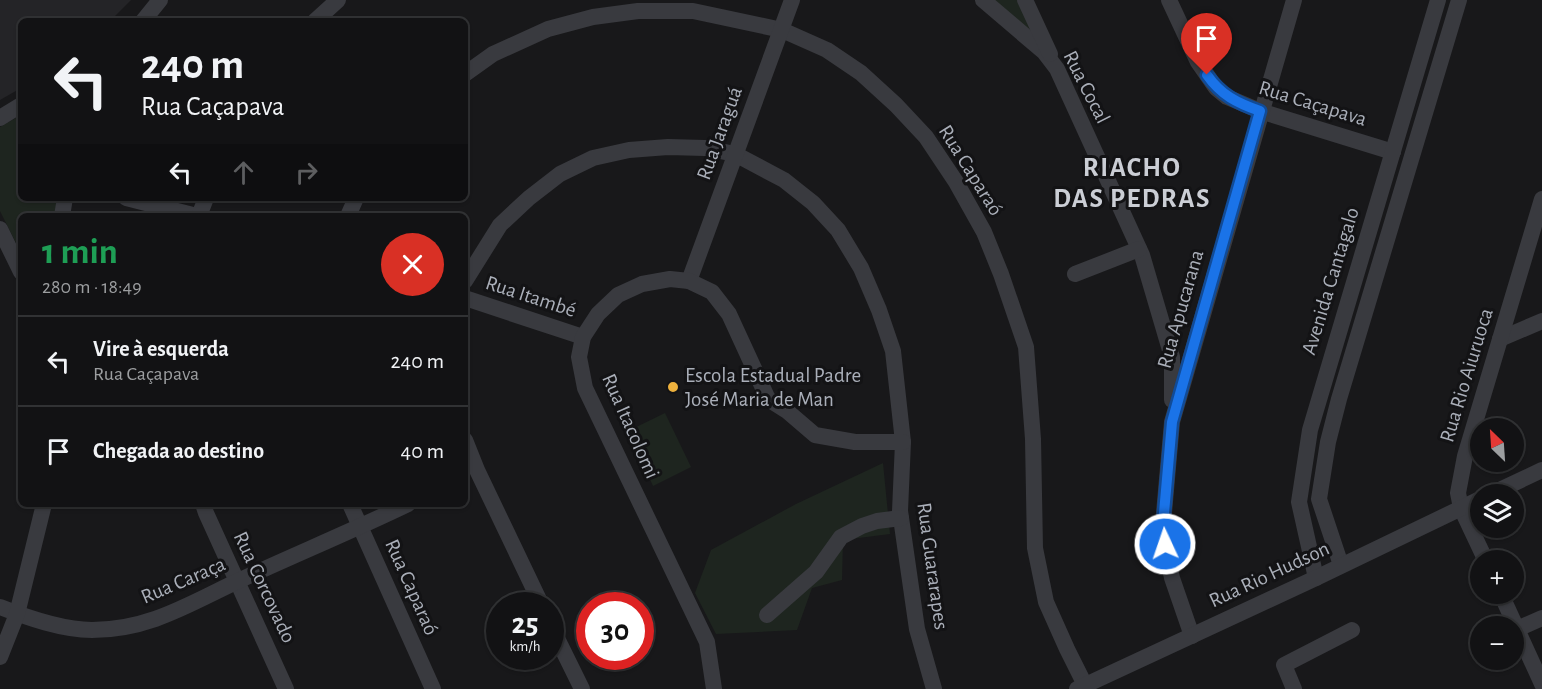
<!DOCTYPE html>
<html lang="pt">
<head>
<meta charset="utf-8">
<style>
	:root { --surface:#121214; --page:#1b1b1d; --text:#f1f3f6; --muted:#9c9ea0; --line:#313234 }
	body { margin:0; font-family:"Alegreya Sans",sans-serif; background:var(--page); color:var(--text); height:100vh; display:flex; flex-direction:column; font-size:22px; white-space:nowrap }
	* { box-sizing:border-box; margin:0 }
	p { font-size:20px; color:var(--muted) }
	.icon { flex:none; width:33px; height:33px; fill:none; stroke:currentColor; stroke-width:2; stroke-linecap:round; stroke-linejoin:round }
	.map { position:relative; flex:1; overflow:hidden }
	.sheet { position:absolute; left:18px; top:213px; width:450px; height:294px; display:flex; flex-direction:column; background:var(--surface); border-radius:9px; box-shadow:0 2px 4px #0004,0 0 0 2px var(--line) }
	.sheet>* { flex:none }
	.hud { position:absolute; left:18px; top:18px; width:450px; height:183px; border-radius:9px; box-shadow:0 2px 4px #0004,0 0 0 2px var(--line); background:#121214; color:var(--text); overflow:hidden }
	.needle { width:39px; rotate:335deg }
	.fabs { position:absolute; left:1470px; top:418px; display:grid; gap:12px }
	.fabs a { display:grid; place-items:center; width:54px; height:54px; border-radius:50%; background:var(--surface); box-shadow:0 2px 4px #0004,0 0 0 2px var(--line); font-size:30px }
	.speed { position:absolute; left:486px; top:592px; display:flex; gap:12px; font-size:30px; font-weight:700; text-align:center }
	.speed>* { display:grid; place-content:center; width:78px; height:78px; border-radius:50%; background:var(--surface); box-shadow:0 2px 4px #0004,0 0 0 2px var(--line); line-height:1 }
	.speed small { font-size:15px; font-weight:400 }
	.speed .limit { border:9px solid #d22; background:#fff; color:#111 }
	.pin { position:absolute; display:grid; place-items:center; width:51px; height:51px; color:#fff; margin:-62px -26px; border-radius:50% 50% 50% 0; rotate:-45deg; box-shadow:0 0 6px #0007 }
	.pin .icon { rotate:45deg }
	.me { position:absolute; width:66px; margin:-33px; rotate:357deg; stroke-linejoin:round; filter:drop-shadow(0 0 4px #0008) }
	.turn { display:flex; align-items:center; gap:21px; height:126px; padding:0 24px; font-size:27px }
	.turn .icon { width:78px; height:78px; stroke-width:2.5 }
	.turn b { display:block; font-size:42px; line-height:51px }
	.lanes { display:flex; align-items:center; height:57px; padding:0 24px; background:#0003; justify-content:center; gap:30px; direction:ltr }
	.lanes .off { opacity:.35 }
	.round { display:grid; place-items:center; flex:none; width:63px; height:63px; border-radius:32px; background:var(--page) }
	.headline { display:flex; align-items:center; justify-content:space-between; height:102px; padding:0 24px }
	h1 { font-size:36px; font-weight:700; line-height:45px; color:#1e9e55 }
	ul { padding:0; list-style:none }
	li { display:flex; align-items:center; gap:18px; height:90px; padding:0 24px; border-top:2px solid var(--line) }
	li div { flex:1 }
	li b { display:block; font-size:22px }
	li em { font-style:normal }
	.map>svg:first-child { display:block }
	.built { fill:#242427 }
	.green { fill:#1e251f }
	.lines { fill:none; stroke-linecap:round; stroke-linejoin:round }
	.minor { stroke:#393a3f; stroke-width:16 }
	.route-casing { stroke:#114b97; stroke-width:15 }
	.route { stroke:#1a73e8; stroke-width:10 }
	.poi-dot { fill:#edb13d; stroke:#131315; stroke-width:2 }
	.labels { text-anchor:middle; stroke-width:6; stroke-linejoin:round; paint-order:stroke }
	.street-label { font-size:21px; fill:#aaafb9; stroke:#131315 }
	.poi-label { font-size:21px; fill:#aaafb9; stroke:#131315; text-anchor:start }
	.district-label { font-size:27px; font-weight:bold; letter-spacing:1.5px; fill:#cbced5; stroke:#131315 }
</style>
</head>
<body>
<div class="map">
<svg width="1542" height="689" viewBox="0 0 1542 689">
	<rect width="100%" height="100%" fill="#18181a"/>
	<polygon class="built" points="0,0 131,0 110,21 21,21 21,88 0,100"/>
	<g class="green">
		<polygon points="987,0 1021,0 1040,41"/>
		<polygon points="21,115 21,198 60,198 55,216 21,216 21,253 0,211 0,127"/>
		<polygon points="665,413 691,467 653,486 628,431"/>
		<polygon points="883,463 890,534 843,540 842,580 812,588 797,630 716,634 695,593 711,550 796,504"/>
	</g>
	<g class="lines">
		<g class="minor">
			<polyline points="983,0 1044,52 1057,69 1142,255 1172,357 1172,400"/>
			<polyline points="1025,0 1050,54"/>
			<polyline points="1169,0 1198,62 1216,88 1227,97 1260,111 1393,152"/>
			<polyline points="143,21 160,0"/>
			<polyline points="315,21 338,0"/>
			<polyline points="465,74 493,54 548,29 593,17 638,11 693,11 782,30 827,50 861,73 896,105 926,137 956,182 984,232 1001,274 1026,347 1033,439 1035,548 1046,602 1067,649 1085,685"/>
			<polyline points="0,118 21,105"/>
			<polyline points="126,198 197,216"/>
			<polyline points="62,216 65,198"/>
			<polyline points="199,216 206,198"/>
			<polyline points="348,216 356,198"/>
			<polyline points="0,229 21,272"/>
			<polyline points="1075,274 1139,249"/>
			<polyline points="465,281 500,225 529,198 560,174 593,158 629,150 668,147 705,148 735,154 784,180 813,203 838,230 861,268 879,310 893,351 903,442 900,511 917,629 934,689"/>
			<polyline points="689,281 792,0"/>
			<polyline points="465,298 583,337"/>
			<polyline points="1500,339 1542,321"/>
			<polyline points="465,440 477,470 542,606"/>
			<polyline points="1489,495 1542,470"/>
			<polyline points="203,504 206,513 286,689"/>
			<polyline points="350,504 433,689"/>
			<polyline points="1486,561 1461,508 1458,493 1465,456 1542,199"/>
			<polyline points="1341,565 1319,499 1328,442 1339,399 1459,0"/>
			<polyline points="1316,578 1299,502 1310,430 1438,0"/>
			<polyline points="1501,594 1542,684"/>
			<path d="M 0,607 C 28,618 62,630 92,630 C 149,630 189,604 238,581 C 294,555 352,531 408,504"/>
			<polyline points="767,615 816,572 841,537 862,526 877,521 901,518"/>
			<polyline points="550,624 582,689"/>
			<polyline points="1517,629 1542,618"/>
			<polyline points="1192,636 1172,578 1165,544 1164,513 1172,422 1294,0"/>
			<polyline points="0,657 17,614 44,504"/>
			<polyline points="714,689 707,642 585,388 579,357 583,337 598,314 618,295 642,284 670,279 689,281 712,292 729,314 768,399 787,411 815,435 855,442 903,442"/>
			<polyline points="1077,689 1316,578 1480,499"/>
			<polyline points="1294,689 1284,665 1352,630"/>
		</g>
	</g>
	<g class="lines">
		<g class="route-casing">
			<path id="route" d="M 1165,544 L 1164,513 L 1172,422 L 1260,111 C 1237,103 1221,95 1207,75"/>
		</g>
		<use href="#route" class="route"/>
	</g>
	<circle class="poi-dot" cx="673" cy="387" r="6"/>
	<g class="labels">
		<g class="street-label">
			<text transform="translate(1087 87) rotate(63)" y="7">Rua Cocal</text>
			<text transform="translate(1313 103) rotate(17)" y="7">Rua Caçapava</text>
			<text transform="translate(719 133) rotate(-70)" y="7">Rua Jaraguá</text>
			<text transform="translate(971 170) rotate(58)" y="7">Rua Caparaó</text>
			<text transform="translate(1330 281) rotate(-73)" y="7">Avenida Cantagalo</text>
			<text transform="translate(531 296) rotate(18)" y="7">Rua Itambé</text>
			<text transform="translate(1180 309) rotate(-74)" y="7">Rua Apucarana</text>
			<text transform="translate(1466 375) rotate(-73)" y="7">Rua Rio Aiuruoca</text>
			<text transform="translate(631 426) rotate(66)" y="7">Rua Itacolomi</text>
			<text transform="translate(933 566) rotate(82)" y="7">Rua Guararapes</text>
			<text transform="translate(1269 574) rotate(-25)" y="7">Rua Rio Hudson</text>
			<text transform="translate(183 580) rotate(-23)" y="7">Rua Caraça</text>
			<text transform="translate(265 587) rotate(65)" y="7">Rua Corcovado</text>
			<text transform="translate(412 587) rotate(66)" y="7">Rua Caparaó</text>
		</g>
		<g class="poi-label">
			<text x="685" y="382">Escola Estadual Padre<tspan x="685" dy="24">José Maria de Man</tspan></text>
		</g>
		<g class="district-label">
			<text x="1132" y="176">RIACHO<tspan x="1132" dy="31">DAS PEDRAS</tspan></text>
		</g>
	</g>
</svg>
<div class="fabs">
<a><svg class="needle" viewBox="-14 -14 28 28"><path d="M0-13l5 13h-10z" fill="#e53935"/><path d="M0 13l5-13h-10z" fill="#9c9ea0"/></svg></a>
<a><svg class="icon" aria-label="layers" viewBox="0 0 24 24"><path d="M12 4l9 5-9 5-9-5zM3 14l9 5 9-5"/></svg></a>
<a>+</a>
<a>−</a>
</div>
<div class="speed"><div>25<small>km/h</small></div><div class="limit">30</div></div>
<div class="pin" style="left:1207px;top:75px;background:#d93025"><svg class="icon" aria-label="arrive" viewBox="0 0 24 24"><path d="M6 21V4h12l-3 4 3 4H6"/></svg></div>
<svg class="me" style="left:1165px;top:544px" viewBox="-20 -20 40 40"><circle r="17" fill="#1a73e8" stroke="#fff" stroke-width="3"/><path d="M0-11L8 9 0 5-8 9z" fill="#fff"/></svg>
<div class="hud">
<div class="turn"><svg class="icon" aria-label="left" viewBox="0 0 24 24"><path d="M17 20v-9H6M10 6l-5 5 5 5"/></svg><div><b>240 m</b>Rua Caçapava</div></div>
<div class="lanes"><svg class="icon" aria-label="left" viewBox="0 0 24 24"><path d="M17 20v-9H6M10 6l-5 5 5 5"/></svg><svg class="icon off" aria-label="ahead" viewBox="0 0 24 24"><path d="M12 20V5M6 11l6-6 6 6"/></svg><svg class="icon off" aria-label="right" viewBox="0 0 24 24"><path d="M7 20v-9h11M14 6l5 5-5 5"/></svg></div>
</div>
<section class="sheet">
<div class="headline"><div><h1>1 min</h1><p>280 m · 18:49</p></div><a class="round" style="background:#d93025;color:#fff"><svg class="icon" aria-label="close" viewBox="0 0 24 24"><path d="M6 6l12 12M18 6L6 18"/></svg></a></div>
<ul>
<li><svg class="icon" aria-label="left" viewBox="0 0 24 24"><path d="M17 20v-9H6M10 6l-5 5 5 5"/></svg><div><b>Vire à esquerda</b><p>Rua Caçapava</p></div><em>240 m</em></li>
<li><svg class="icon" aria-label="arrive" viewBox="0 0 24 24"><path d="M6 21V4h12l-3 4 3 4H6"/></svg><div><b>Chegada ao destino</b></div><em>40 m</em></li>
</ul>
</section>
</div>
</body>
</html>
